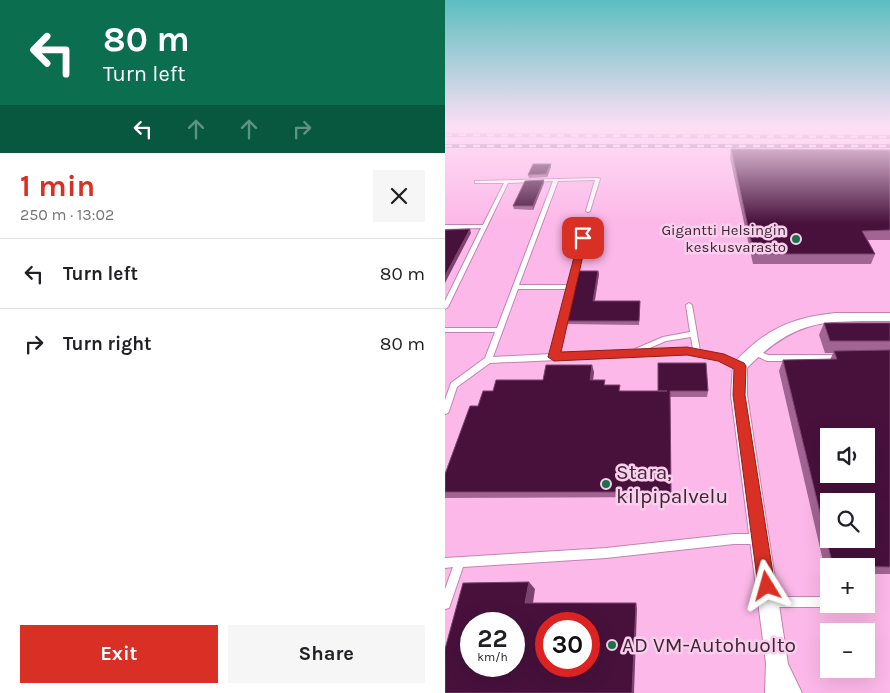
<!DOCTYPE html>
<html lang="en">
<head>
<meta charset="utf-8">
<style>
	:root { --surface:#fff; --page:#f6f6f6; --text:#202124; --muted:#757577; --line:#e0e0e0; --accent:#d93025 }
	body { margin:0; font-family:Karla,sans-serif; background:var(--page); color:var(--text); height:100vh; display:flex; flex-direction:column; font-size:19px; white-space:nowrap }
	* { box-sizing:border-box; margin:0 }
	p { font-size:16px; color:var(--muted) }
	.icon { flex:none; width:28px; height:28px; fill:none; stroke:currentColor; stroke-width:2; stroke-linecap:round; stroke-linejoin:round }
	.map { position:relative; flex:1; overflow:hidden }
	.sheet { display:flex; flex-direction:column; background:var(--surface); width:445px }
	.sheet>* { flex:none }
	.hud { background:#0b6e4f; color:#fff; overflow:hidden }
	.fabs { position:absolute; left:375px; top:428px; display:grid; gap:10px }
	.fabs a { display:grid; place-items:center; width:55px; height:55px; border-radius:0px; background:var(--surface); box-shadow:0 5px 20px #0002; font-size:25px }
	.speed { position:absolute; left:15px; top:612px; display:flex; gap:10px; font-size:25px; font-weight:700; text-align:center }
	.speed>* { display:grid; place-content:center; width:65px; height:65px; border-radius:50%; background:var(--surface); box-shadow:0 5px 20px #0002; line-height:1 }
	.speed small { font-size:12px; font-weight:400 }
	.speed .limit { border:8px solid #d22; background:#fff; color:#111 }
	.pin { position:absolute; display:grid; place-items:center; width:42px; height:42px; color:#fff; margin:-21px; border-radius:10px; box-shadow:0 2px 8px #0006 }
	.me { position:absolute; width:55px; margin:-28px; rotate:352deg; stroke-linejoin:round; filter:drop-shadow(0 0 4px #0008) }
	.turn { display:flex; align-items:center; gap:18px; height:105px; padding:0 20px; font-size:22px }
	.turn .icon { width:65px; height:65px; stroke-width:2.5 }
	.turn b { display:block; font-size:35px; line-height:42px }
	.lanes { display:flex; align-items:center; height:48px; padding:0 20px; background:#0003; justify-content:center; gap:25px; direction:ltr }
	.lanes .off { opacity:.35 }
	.round { display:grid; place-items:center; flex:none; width:52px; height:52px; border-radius:0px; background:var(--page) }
	.head { display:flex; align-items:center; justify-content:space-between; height:85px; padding:0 20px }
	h1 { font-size:30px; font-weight:700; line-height:38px; color:var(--accent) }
	.button { display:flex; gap:10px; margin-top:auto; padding:10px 20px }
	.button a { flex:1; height:58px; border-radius:0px; background:var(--accent); color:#fff; font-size:20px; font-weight:700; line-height:58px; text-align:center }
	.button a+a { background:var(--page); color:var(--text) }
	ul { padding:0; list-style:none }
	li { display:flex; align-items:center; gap:15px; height:70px; padding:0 20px; border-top:1px solid var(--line) }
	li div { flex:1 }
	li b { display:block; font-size:19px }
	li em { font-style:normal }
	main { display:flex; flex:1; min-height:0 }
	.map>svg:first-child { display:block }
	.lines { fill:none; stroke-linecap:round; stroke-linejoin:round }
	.service-casing { stroke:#c383b1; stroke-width:2 }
	.minor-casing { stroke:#c383b1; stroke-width:2 }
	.service { fill:#fff; fill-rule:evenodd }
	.minor { fill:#fff; fill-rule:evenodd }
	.rail-casing { stroke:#865c7a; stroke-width:4 }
	.rail { stroke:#f9cfec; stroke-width:2.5; stroke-dasharray:7; stroke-linecap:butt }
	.wall { fill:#a26492 }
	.shaded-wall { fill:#7d4370 }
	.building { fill:#47113c; stroke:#7d4370; fill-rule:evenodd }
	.route { fill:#d93025; stroke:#8d1f18 }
	.poi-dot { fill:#177449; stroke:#f9cfec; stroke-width:2 }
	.labels { text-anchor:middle; stroke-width:5; stroke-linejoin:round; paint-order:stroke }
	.far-poi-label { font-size:15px; fill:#3f2538; stroke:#f9cfec; text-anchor:end }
	.near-poi-label { font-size:21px; fill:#3f2538; stroke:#f9cfec; text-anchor:start }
</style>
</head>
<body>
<main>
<section class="sheet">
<div class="hud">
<div class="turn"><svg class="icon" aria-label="left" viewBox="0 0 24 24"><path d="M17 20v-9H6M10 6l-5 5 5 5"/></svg><div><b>80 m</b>Turn left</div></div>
<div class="lanes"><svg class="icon" aria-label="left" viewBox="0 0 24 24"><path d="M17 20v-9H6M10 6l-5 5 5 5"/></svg><svg class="icon off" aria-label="ahead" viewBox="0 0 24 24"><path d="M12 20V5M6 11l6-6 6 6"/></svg><svg class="icon off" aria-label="ahead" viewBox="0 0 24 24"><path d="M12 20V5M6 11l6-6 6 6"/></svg><svg class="icon off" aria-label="right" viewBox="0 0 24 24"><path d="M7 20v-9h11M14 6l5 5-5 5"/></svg></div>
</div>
<div class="head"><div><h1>1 min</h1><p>250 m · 13:02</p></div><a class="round"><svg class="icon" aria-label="close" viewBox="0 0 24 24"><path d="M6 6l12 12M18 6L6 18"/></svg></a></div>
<ul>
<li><svg class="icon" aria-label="left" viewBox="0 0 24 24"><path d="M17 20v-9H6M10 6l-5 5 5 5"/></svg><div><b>Turn left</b></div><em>80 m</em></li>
<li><svg class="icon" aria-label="right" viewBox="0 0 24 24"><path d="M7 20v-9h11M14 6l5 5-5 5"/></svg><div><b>Turn right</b></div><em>80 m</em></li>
</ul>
<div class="button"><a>Exit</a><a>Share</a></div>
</section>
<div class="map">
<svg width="445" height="693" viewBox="0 0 445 693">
	<rect width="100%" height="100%" fill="#fcb8e8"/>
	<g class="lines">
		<g class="service-casing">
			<g id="service">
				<path d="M 153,178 L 155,179 L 145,211 L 143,212 L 141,211 L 150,180 L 113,181 L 74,285 L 124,285 L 135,238 L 136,237 L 140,237 L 141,238 L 113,354 L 189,351 L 190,349 L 218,337 L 245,332 L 241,305 L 244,303 L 247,305 L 255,351 L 277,355 L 298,364 L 299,366 L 298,368 L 292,368 L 274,359 L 243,354 L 45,363 L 12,387 L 4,411 L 3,413 L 0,414 L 0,400 L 6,383 L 40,358 L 50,332 L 0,332 L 0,328 L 52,328 L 108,181 L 63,183 L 3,307 L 0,309 L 0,301 L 36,228 L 0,229 L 0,225 L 38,225 L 59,183 L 30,183 L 30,181 ZM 73,289 L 123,289 L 106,354 L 48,357 ZM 246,337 L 248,349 L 243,348 L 200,350 L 221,341 Z"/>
				<polygon points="309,349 323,355 393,355 395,356 397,358 395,360 393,361 322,361 307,354 306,352 307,350"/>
				<polygon points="289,534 314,534 317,536 319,539 317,542 314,544 289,544 161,558 18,567 4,608 0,609 0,589 8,567 0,568 0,558 161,548"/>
				<polygon points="324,597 384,597 384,604 389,604 388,606 384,607 324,607 320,606 319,602 320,598"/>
			</g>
		</g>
		<g class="minor-casing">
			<path id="minor" d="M 391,313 L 445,313 L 445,321 C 379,321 351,318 302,368 L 302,395 L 343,664 L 357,693 L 320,693 L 321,663 L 286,395 L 288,366 C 291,359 298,354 303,349 C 329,325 357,316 391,313 Z"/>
		</g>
		<use href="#service" class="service"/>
		<use href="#minor" class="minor"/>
		<g class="rail-casing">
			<g id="rail">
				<polyline points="0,135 445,137"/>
				<polyline points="0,146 445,146"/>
			</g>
		</g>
		<use href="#rail" class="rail"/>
	</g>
	<g class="wall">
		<polygon points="286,149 445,150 445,240 423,240 430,254 426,264 308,264 285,158"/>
		<polygon points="106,164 106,167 102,177 84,178 83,175"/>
		<polygon points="99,180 99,183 88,210 69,209 68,206"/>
		<polygon points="153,271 154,274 150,301 195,301 194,325 122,324 121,321"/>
		<polygon points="379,323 445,323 445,574 421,574 421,566 384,566 384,574 381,574 334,371 338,360 385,360 388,353 380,353 374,335"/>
		<polygon points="149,372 148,380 176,391 263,391 262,397 225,397 226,497 0,498 0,474 33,406 48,391"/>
	</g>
	<g class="shaded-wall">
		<polygon points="106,164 106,167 102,177 101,174"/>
		<polygon points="99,180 99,183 88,210 88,206"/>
		<polygon points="25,229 26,233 0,283 0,276"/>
		<polygon points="153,271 154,274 149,304 148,301"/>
		<polygon points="147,365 149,372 147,386 145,380"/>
		<polygon points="84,582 90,589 87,610 80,603"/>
		<polygon points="191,603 192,609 189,693 187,693"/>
	</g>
	<g class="building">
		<polygon points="286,149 445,150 445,230 417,231 430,254 309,254"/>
		<polygon points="88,164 106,164 101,174 83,175"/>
		<polygon points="99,180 88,206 68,206 80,181"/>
		<polygon points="25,229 0,276 0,230"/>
		<polygon points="134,271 153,271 148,301 195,301 194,321 121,321"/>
		<polygon points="379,323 445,323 445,341 385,341"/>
		<path d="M 445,350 L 445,567 L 388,566 L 338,360 L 392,359 L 389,351 ZM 384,436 L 421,436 L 421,474 L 384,474 ZM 384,501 L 421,501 L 421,539 L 384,539 Z"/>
		<polygon points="213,363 261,363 263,391 225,391 226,492 0,492 0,474 25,406 33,406 38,391 48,391 51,380 98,380 101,365 147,365 145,380 160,380 159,385 175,385 174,391 222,391 213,391"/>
		<path d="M 84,582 L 80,603 L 191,603 L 187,693 L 0,693 L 0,649 L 18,583 ZM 26,624 L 69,624 L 69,666 L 26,666 ZM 101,624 L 144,624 L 144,666 L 101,666 Z"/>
	</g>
	<linearGradient id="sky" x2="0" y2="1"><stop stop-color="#5cbec0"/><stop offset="0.57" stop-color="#fedff5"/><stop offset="1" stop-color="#fedff5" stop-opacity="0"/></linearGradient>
	<rect width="445" height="223" fill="url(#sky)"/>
	<polygon class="route" points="138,235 142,238 116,352 242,347 279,354 299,363 301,366 300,395 330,586 328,592 322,594 315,592 313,586 288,395 289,369 273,361 242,355 109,361 103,357 134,238"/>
	<g class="poi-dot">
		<circle cx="351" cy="239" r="5"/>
		<circle cx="161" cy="484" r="5"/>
		<circle cx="167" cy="645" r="5"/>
	</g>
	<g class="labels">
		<g class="far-poi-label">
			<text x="341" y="235">Gigantti Helsingin<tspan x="341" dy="17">keskusvarasto</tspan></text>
		</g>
		<g class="near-poi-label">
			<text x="171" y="479">Stara,<tspan x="171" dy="24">kilpipalvelu</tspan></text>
			<text x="177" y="652">AD VM-Autohuolto</text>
		</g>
	</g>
</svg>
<div class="fabs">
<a><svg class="icon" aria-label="sound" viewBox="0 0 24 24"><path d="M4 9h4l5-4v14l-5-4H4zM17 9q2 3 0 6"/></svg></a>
<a><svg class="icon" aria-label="search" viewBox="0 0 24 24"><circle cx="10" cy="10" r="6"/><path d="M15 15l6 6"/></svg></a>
<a>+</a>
<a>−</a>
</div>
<div class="speed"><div>22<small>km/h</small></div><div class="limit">30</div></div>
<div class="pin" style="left:138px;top:238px;background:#d93025"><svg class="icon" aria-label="arrive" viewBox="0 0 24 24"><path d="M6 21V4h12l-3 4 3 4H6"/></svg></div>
<svg class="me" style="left:322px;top:586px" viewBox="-20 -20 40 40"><path d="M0-17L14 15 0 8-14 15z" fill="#d93025" stroke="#fff" stroke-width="4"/></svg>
</div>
</main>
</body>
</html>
